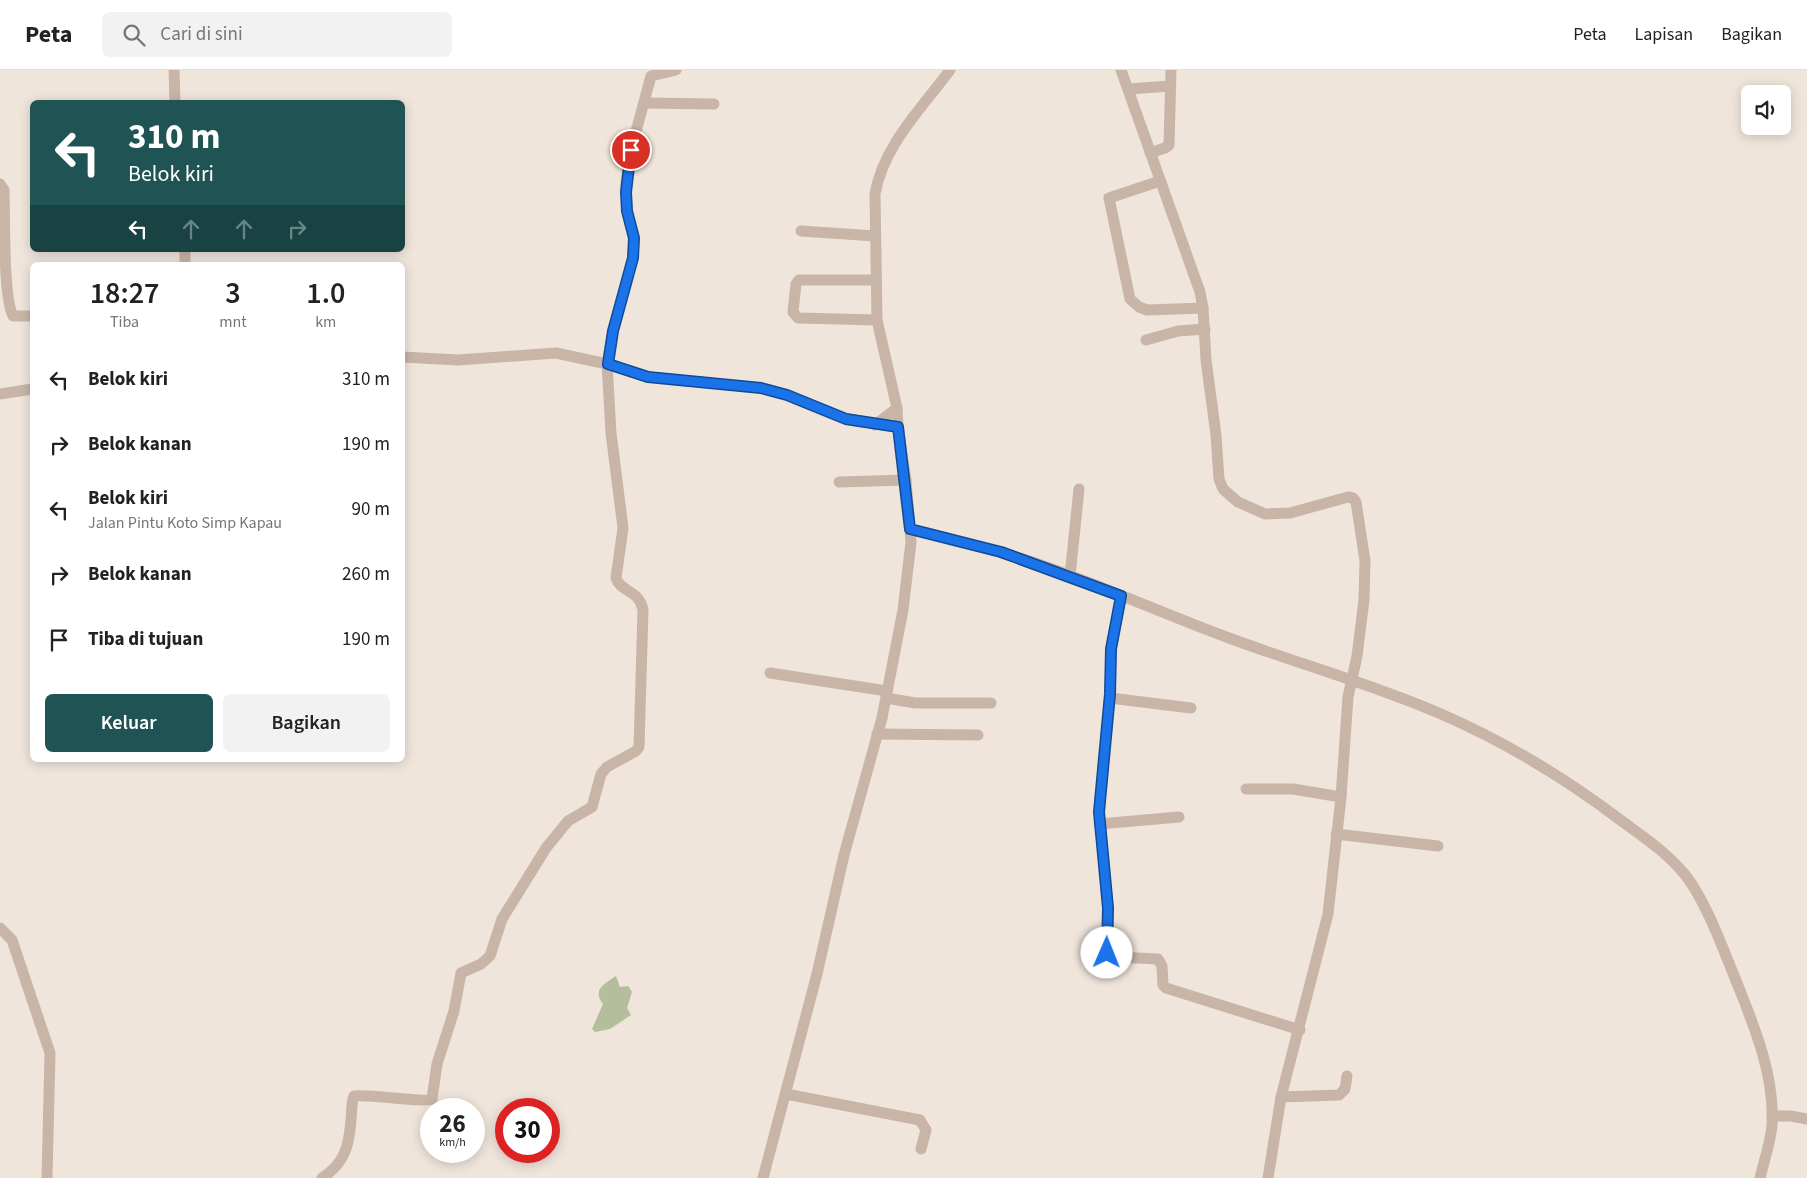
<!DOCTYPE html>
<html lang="id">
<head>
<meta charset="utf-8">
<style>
	:root { --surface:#fff; --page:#f2f2f2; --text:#222; --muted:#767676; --line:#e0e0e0; --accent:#205354 }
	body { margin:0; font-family:"Source Sans 3",sans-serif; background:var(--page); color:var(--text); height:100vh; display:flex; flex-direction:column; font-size:19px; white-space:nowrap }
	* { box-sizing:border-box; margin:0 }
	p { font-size:16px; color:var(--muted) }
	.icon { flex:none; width:28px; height:28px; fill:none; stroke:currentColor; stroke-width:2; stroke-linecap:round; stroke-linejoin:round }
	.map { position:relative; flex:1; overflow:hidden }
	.details { position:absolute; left:30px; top:192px; width:375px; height:500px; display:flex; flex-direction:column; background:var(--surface); border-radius:8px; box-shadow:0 2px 12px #0003 }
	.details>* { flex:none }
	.hud { position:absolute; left:30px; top:30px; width:375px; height:152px; border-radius:8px; box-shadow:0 2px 12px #0003; background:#205354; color:#fff; overflow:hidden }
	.fabs { position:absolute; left:1741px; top:15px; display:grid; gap:10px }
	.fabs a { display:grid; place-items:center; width:50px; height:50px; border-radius:8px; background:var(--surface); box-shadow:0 2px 12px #0003; font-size:25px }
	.speed { position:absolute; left:420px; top:1028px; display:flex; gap:10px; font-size:25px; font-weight:700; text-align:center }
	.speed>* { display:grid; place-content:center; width:65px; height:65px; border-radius:50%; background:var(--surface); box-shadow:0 2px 12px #0003; line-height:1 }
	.speed small { font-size:12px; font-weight:400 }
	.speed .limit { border:8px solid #d22; background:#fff; color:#111 }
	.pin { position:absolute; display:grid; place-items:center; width:42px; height:42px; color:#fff; margin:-21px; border:2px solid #fff; border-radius:50%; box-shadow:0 1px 5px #0007 }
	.me { position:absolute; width:55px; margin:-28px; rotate:1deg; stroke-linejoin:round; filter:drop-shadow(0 0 4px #0008) }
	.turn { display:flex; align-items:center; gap:18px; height:105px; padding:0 15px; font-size:22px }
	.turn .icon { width:65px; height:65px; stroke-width:2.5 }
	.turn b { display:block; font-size:35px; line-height:42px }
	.lanes { display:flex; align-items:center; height:48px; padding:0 15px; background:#0003; justify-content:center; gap:25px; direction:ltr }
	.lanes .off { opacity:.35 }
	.eta { display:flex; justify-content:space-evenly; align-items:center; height:85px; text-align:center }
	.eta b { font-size:30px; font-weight:600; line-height:35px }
	.action { display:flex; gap:10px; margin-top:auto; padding:10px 15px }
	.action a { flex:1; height:58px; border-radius:8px; background:var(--accent); color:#fff; font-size:20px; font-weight:600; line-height:58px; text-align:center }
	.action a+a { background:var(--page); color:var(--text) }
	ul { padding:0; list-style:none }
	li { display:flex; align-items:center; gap:15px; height:65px; padding:0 15px }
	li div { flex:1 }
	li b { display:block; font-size:19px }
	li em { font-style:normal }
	header { display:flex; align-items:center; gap:30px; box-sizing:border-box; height:70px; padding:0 25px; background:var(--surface); border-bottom:1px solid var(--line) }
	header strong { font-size:24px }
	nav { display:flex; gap:28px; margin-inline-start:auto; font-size:18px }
	.search { width:350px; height:45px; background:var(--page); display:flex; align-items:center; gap:12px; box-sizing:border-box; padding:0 18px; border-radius:8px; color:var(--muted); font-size:19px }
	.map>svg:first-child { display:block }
	.green { fill:#b5be9c }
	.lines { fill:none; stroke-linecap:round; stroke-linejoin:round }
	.minor { stroke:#c8b5a8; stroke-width:11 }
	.route-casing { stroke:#114b97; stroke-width:12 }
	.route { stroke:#1a73e8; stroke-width:9 }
</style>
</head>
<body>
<header>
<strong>Peta</strong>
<div class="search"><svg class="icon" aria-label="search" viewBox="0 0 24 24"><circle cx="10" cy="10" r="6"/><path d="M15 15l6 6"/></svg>Cari di sini</div>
<nav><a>Peta</a><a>Lapisan</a><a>Bagikan</a></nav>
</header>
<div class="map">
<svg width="1807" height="1108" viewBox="0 0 1807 1108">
	<rect width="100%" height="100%" fill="#f0e5db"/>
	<path class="green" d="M 616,906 L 620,917 L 628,916 L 632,922 L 627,938 L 631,945 L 610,959 L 595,962 L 592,959 L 603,934 C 592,920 604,914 616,906 Z"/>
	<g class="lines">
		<g class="minor">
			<polyline points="174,0 175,32"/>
			<polyline points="1121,0 1200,222 1203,238 1206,290 1216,365 1219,409 1223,419 1238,432 1265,444 1290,443 1348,427 1353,428 1356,432 1365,491 1364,530 1357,586 1348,627 1341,727 1328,844 1281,1027 1268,1108"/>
			<polyline points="1129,19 1170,16"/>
			<polyline points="645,33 714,34"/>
			<polyline points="1150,83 1165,78 1169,75 1171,0"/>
			<polyline points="1160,111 1109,128 1130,229 1139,237 1147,240 1203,238"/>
			<path d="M 0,114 L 4,120 C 5,146 3,227 13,246 L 32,246"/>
			<polyline points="801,161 875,166"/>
			<polyline points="185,180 185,195"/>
			<polyline points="876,210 799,210 796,214 793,242 798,248 877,250"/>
			<polyline points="1146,270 1178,261 1205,259"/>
			<path d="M 402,287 L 458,290 L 556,283 L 607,294 L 648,307 L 761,318 L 787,325 L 846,349 L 898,357 L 897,338 L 877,250 L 875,124 C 883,76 922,38 950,0"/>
			<polyline points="0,324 32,319"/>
			<polyline points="875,355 897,338"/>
			<polyline points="839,412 906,410"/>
			<path d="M 910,459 C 954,470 998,480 1041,495 C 1105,517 1166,545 1229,568 C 1299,594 1372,614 1441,644 C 1503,671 1565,708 1619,749 C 1642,766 1668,783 1686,806 C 1707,833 1724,882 1737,913 C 1755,958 1775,1007 1772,1056 C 1770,1074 1764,1091 1760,1108"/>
			<polyline points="1070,506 1079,419"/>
			<polyline points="1121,526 1111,579 1110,624 1099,742 1108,838 1107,883 1115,887 1158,889 1162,896 1163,915 1166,918 1300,960"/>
			<polyline points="770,603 887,621"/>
			<polyline points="886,628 915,633 991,633"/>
			<polyline points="1110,628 1191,638"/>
			<polyline points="877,664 978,665"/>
			<polyline points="1246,719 1293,719 1341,727"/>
			<polyline points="1099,754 1179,747"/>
			<polyline points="1336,764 1438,776"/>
			<polyline points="0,858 12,870 50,983 47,1108"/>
			<polyline points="786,1024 920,1050 926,1060 921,1079"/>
			<polyline points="1281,1027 1339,1025 1345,1019 1347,1006"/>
			<polyline points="1772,1046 1791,1046 1807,1049"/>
			<path d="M 322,1108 C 345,1093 349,1076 351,1050 C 352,1042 351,1033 354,1026 C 370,1024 426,1033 432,1029 L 437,994 L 454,941 L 461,903 L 481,894 L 490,886 L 502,849 L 546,778 L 568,751 L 592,737 L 601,704 L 607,697 L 636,681 L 639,677 L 643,540 C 639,519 621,523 616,508 L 623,458 L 611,363 L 607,294 L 613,261 L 633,188 L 634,168 L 627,141 L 626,112 L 631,80 L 651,6 L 676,0"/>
			<polyline points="763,1108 817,904 844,785 882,648 903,540 911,472 906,410 898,357"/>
		</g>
	</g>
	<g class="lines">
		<g class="route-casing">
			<polyline id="route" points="631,80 626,122 627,141 634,168 633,188 613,261 608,294 648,307 761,318 787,325 846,349 898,357 910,459 1001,482 1121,526 1111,579 1110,624 1099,742 1108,838 1107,883"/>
		</g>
		<use href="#route" class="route"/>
	</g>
</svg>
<div class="fabs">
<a><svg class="icon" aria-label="sound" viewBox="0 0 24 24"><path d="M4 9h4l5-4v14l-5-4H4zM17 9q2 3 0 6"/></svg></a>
</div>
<div class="speed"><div>26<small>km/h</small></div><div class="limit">30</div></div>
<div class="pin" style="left:631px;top:80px;background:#d93025"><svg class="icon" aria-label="arrive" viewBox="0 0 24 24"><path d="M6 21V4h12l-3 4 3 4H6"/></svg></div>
<svg class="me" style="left:1107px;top:883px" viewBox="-20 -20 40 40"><circle r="19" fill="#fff"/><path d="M0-13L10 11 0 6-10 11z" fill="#1a73e8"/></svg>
<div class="hud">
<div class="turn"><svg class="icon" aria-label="left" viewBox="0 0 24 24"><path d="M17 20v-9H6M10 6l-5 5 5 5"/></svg><div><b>310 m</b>Belok kiri</div></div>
<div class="lanes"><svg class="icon" aria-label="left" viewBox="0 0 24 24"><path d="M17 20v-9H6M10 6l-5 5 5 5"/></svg><svg class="icon off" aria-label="ahead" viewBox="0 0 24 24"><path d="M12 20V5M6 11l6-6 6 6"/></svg><svg class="icon off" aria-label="ahead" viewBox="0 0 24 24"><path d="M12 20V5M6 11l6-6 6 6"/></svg><svg class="icon off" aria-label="right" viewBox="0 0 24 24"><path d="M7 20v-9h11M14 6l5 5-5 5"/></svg></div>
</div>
<section class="details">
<div class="eta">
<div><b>18:27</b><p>Tiba</p></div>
<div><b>3</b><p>mnt</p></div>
<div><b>1.0</b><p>km</p></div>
</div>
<ul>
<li><svg class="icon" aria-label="left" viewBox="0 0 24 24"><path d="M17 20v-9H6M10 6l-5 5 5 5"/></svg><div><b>Belok kiri</b></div><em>310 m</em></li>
<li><svg class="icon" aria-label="right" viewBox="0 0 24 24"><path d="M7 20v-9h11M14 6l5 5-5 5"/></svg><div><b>Belok kanan</b></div><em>190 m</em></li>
<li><svg class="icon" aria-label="left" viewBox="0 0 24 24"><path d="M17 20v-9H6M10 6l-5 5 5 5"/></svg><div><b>Belok kiri</b><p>Jalan Pintu Koto Simp Kapau</p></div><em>90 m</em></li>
<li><svg class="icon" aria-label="right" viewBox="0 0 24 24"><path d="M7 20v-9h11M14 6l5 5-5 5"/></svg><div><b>Belok kanan</b></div><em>260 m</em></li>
<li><svg class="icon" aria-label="arrive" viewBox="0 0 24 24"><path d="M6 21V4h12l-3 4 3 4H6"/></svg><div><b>Tiba di tujuan</b></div><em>190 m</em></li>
</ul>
<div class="action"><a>Keluar</a><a>Bagikan</a></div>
</section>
</div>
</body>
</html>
